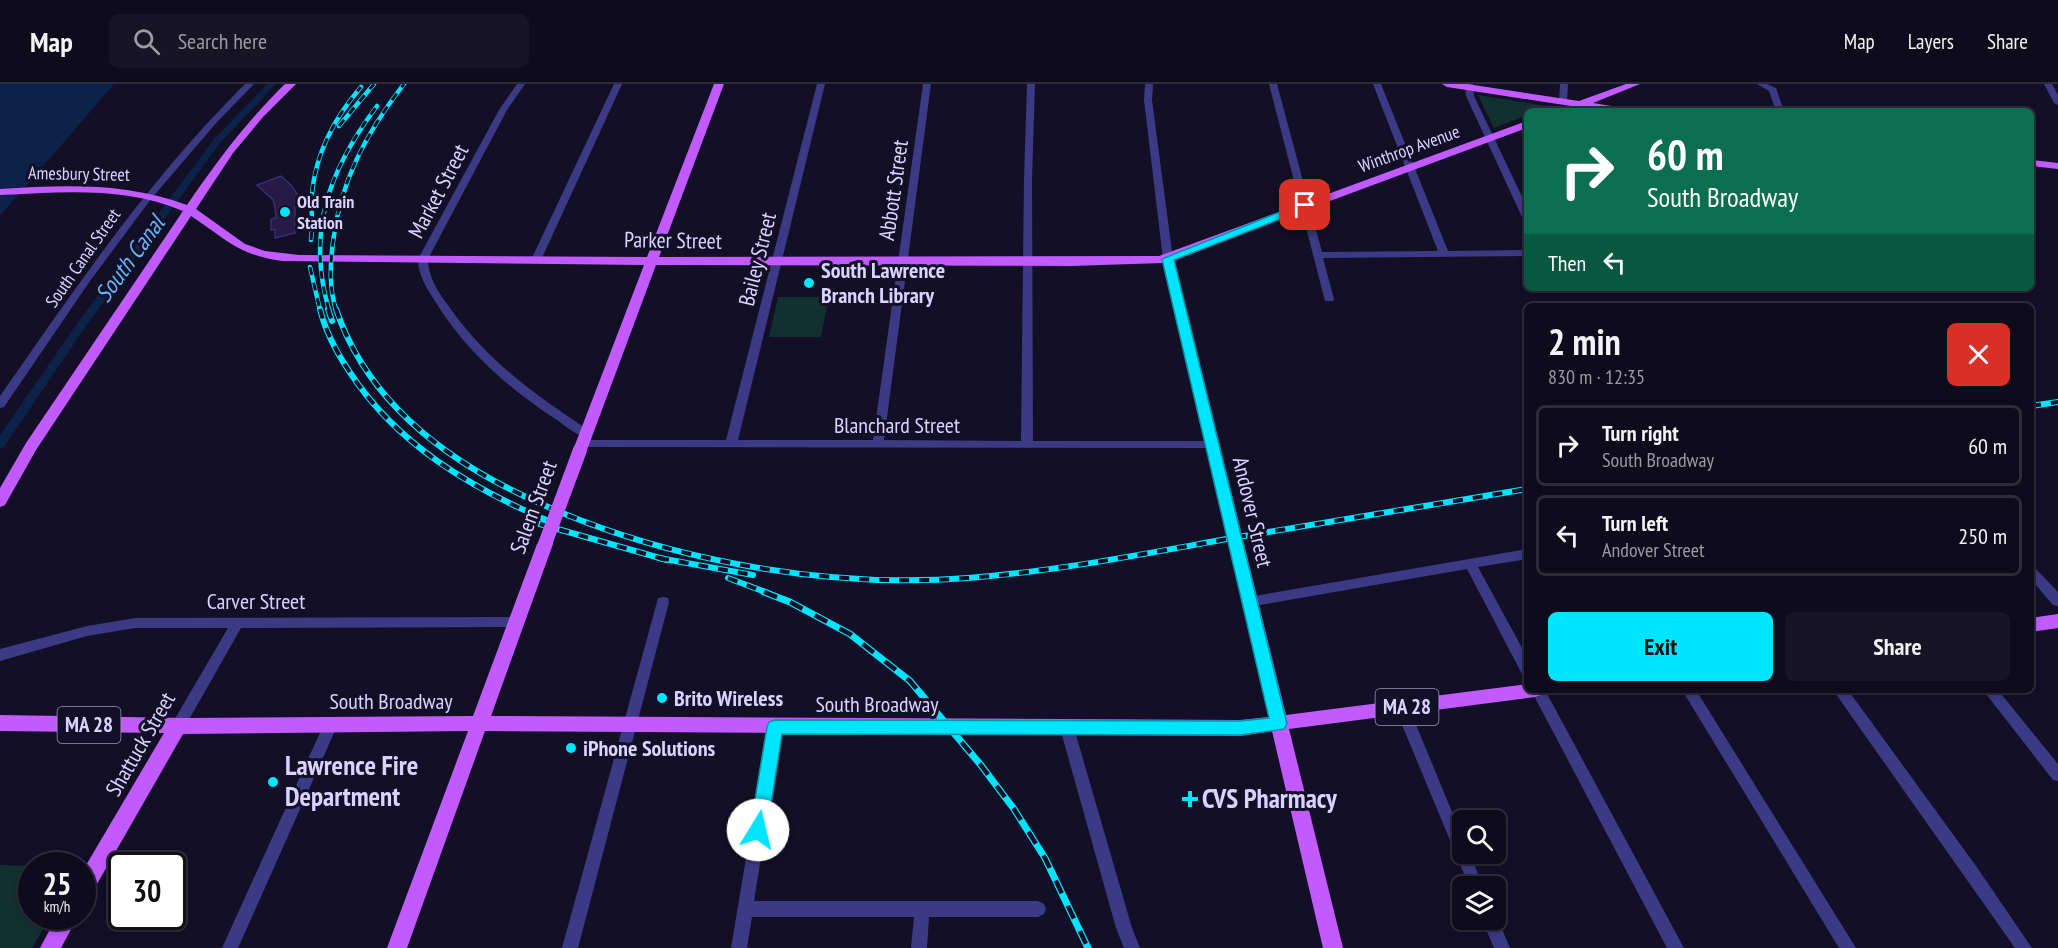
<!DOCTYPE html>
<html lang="en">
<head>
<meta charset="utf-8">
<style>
	:root { --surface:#0e0b1c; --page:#171425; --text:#f1f3f6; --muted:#9b9ba3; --line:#2e2b3b; --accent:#00e5ff }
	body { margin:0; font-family:"PT Sans Narrow",sans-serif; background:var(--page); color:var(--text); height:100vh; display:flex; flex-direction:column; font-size:22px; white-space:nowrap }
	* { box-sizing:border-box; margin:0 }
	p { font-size:20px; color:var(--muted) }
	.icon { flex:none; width:33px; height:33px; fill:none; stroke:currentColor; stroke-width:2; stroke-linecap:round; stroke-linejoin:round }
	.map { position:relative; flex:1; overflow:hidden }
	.sheet { position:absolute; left:1524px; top:219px; width:510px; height:390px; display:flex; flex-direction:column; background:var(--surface); border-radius:9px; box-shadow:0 3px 9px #0003,0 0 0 2px var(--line) }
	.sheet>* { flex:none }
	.top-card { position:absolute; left:1524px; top:24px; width:510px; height:183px; border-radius:9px; box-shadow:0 3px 9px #0003,0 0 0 2px var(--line); background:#0b6e4f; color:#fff; overflow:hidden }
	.controls { position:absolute; left:1452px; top:726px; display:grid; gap:12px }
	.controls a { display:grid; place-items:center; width:54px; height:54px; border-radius:9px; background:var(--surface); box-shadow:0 3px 9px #0003,0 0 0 2px var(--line); font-size:30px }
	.speed { position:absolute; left:18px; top:768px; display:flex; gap:12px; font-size:30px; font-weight:700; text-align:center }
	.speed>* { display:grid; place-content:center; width:78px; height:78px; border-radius:50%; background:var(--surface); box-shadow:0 3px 9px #0003,0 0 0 2px var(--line); line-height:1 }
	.speed small { font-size:15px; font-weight:400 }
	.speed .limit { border:3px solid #111; border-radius:9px; background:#fff; color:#111 }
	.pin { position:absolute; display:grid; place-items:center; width:51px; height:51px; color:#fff; margin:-26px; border-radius:12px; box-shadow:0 3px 9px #0006 }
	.me { position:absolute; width:66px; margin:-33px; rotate:9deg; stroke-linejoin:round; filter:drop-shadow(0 0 4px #0008) }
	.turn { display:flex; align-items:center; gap:21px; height:126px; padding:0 24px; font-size:27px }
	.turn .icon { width:78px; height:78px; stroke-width:2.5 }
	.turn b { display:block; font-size:42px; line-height:51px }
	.then { display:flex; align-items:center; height:57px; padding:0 24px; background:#0003; gap:12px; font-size:22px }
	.round { display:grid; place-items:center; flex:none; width:63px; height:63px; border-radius:9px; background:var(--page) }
	.headline { display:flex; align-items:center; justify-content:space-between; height:102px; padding:0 24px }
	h1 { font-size:36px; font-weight:800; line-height:45px }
	.primary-button { display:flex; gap:12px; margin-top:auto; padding:12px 24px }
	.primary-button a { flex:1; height:69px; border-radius:9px; background:var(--accent); color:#111; font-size:24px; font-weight:800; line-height:69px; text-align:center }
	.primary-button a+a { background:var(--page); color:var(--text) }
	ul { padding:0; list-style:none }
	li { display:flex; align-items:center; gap:18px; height:81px; margin:0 12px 9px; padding:0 12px; border:3px solid var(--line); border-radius:9px }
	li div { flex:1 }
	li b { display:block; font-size:22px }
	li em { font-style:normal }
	header { display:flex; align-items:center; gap:36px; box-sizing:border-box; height:84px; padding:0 30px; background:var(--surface); border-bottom:2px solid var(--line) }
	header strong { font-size:28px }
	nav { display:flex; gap:33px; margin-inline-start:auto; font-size:21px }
	.search { width:420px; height:54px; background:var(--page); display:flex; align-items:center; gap:15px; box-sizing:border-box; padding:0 21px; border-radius:9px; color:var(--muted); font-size:22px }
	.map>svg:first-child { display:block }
	.green { fill:#12302f }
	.water { fill:#0c2248 }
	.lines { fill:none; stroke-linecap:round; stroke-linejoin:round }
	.canal { fill:#0c2248; fill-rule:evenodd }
	.building { fill:#241b47; stroke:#3b2d73; stroke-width:1.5 }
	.minor { fill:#3d3a85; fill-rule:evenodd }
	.major { fill:#c25bff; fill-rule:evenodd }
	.rail-far2-casing { stroke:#00e5ff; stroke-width:4.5 }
	.rail-far1-casing { stroke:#00e5ff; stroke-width:6 }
	.rail-casing { stroke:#00e5ff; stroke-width:7 }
	.rail-far2 { stroke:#130f26; stroke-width:3; stroke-dasharray:8; stroke-linecap:butt }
	.rail-far1 { stroke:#130f26; stroke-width:4; stroke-dasharray:10; stroke-linecap:butt }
	.rail { stroke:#130f26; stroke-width:4.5; stroke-dasharray:14; stroke-linecap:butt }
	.major-bridge { stroke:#c25bff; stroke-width:14 }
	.route { fill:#00e5ff; stroke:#0095a6; stroke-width:1.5 }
	.poi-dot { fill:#00e5ff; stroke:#130f26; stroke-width:2 }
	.labels { text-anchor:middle; stroke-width:6; stroke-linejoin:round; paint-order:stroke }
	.far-street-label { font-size:18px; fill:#d9d4ff; stroke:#130f26 }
	.far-poi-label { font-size:18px; font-weight:bold; fill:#d9d4ff; stroke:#130f26; text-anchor:start }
	.shield { fill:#130f26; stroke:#9e99be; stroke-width:1.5 }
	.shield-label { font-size:21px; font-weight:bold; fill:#d9d4ff }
	.street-label { font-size:22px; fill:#d9d4ff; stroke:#130f26 }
	.poi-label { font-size:22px; font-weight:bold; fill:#d9d4ff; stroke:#130f26; text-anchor:start }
	.water-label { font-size:24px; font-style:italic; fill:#62b6ff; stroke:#130f26 }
	.near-poi-label { font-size:27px; font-weight:bold; fill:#d9d4ff; stroke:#130f26; text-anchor:start }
</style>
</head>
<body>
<header>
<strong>Map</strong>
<div class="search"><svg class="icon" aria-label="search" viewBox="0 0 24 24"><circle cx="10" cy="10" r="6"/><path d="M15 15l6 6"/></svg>Search here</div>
<nav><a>Map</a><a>Layers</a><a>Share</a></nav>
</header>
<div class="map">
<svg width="2058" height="864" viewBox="0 0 2058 864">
	<rect width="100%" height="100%" fill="#130f26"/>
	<g class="green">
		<polygon points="1478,11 1548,22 1536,27 1527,27 1527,31 1494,44"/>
		<polygon points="778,213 829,213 821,253 769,253"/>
		<polygon points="0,781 31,782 32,832 50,833 32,864 0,864"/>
	</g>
	<polygon class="water" points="0,0 114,0 0,132"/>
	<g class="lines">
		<polygon class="canal" points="267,0 276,0 220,59 84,245 4,363 0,364 0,351 76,241 214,55"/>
	</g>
	<polygon class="building" points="281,92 292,102 300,115 295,116 295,149 275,154 275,145 271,146 271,135 276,134 275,123 273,116 257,101"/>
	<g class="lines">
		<g class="minor">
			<path d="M 245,0 L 254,0 L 217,38 L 151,115 L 90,197 L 4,323 L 0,324 L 0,312 C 77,202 149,95 245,0 Z"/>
			<path d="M 517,0 L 525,0 L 507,26 L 428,175 C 428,194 439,209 450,224 C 487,277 537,312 590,347 L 592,350 L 590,353 L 586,354 C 574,350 562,339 551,332 C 505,301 464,265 435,217 C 426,203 418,191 418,175 L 499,26 Z"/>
			<polygon points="614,0 622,0 541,176 539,178 533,178 531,176"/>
			<polygon points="817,0 825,0 738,356 873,356 923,0 931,0 884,356 1021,357 1024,95 1027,0 1035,0 1032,95 1033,357 1212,357 1218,361 1216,364 578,363 576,360 582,356 726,356"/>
			<polygon points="1145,0 1153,0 1152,16 1173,175 1168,178 1163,175 1144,16"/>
			<polygon points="1269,0 1277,0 1322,168 1438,167 1373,0 1381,0 1448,167 1527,166 1527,172 1323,174 1334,215 1333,217 1325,217"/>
			<polygon points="1465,0 1473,0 1474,12 1527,123 1527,136 1522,133 1466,12"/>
			<polygon points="1560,0 1568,0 1567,18 1563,20 1559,18"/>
			<polygon points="1757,0 1767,0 1776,4 1784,27 1776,27 1769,7"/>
			<polygon points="2044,0 2052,0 2058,11 2058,21 2054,19"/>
			<polygon points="1527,465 1527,475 1478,483 1527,573 1527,592 1522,590 1467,485 1249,523 1244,522 1243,518 1244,514 1249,513"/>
			<polygon points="2031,482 2035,484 2058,508 2058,522 2053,521 2031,495"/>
			<polygon points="663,513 668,514 669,518 578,864 562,864 657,518 658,514"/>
			<polygon points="517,533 522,534 523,538 522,542 517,543 241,544 183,646 178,648 173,646 171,642 173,638 228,544 135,544 87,552 0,577 0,565 87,542 135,534"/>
			<polygon points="1531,606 1545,606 1684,864 1667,864"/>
			<polygon points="1682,606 1696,606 1856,864 1839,864"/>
			<polygon points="1833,606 1848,606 1976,782 2032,864 2015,864"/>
			<polygon points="1983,606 1998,606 2058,680 2058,697 2053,696"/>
			<polygon points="1402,618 1407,620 1409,624 1462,752 1462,770 1470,770 1483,802 1469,802 1395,624 1397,620"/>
			<polygon points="331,634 336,636 338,640 238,864 222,864 324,640 326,636"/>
			<polygon points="775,637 780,639 782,643 754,817 1038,817 1044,820 1046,825 1044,830 1038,833 929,833 927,864 911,864 914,833 752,833 747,864 731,864 768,643 770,639"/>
			<polygon points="1067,638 1072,640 1074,644 1132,844 1140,864 1124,864 1116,844 1060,644 1062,640"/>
			<polygon points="1496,831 1510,864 1494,864 1482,836 1496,836"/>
		</g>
		<g class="major">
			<path d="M 285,0 L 296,0 L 263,33 L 233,69 L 196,125 L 245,160 L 265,167 L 299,171 L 647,173 L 714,0 L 724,0 L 659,173 L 1159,172 L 1527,37 L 1527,44 L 1174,175 L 1286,631 L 1527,600 L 1527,606 L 1543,606 L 1541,611 L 1535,613 L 1289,645 L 1343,864 L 1323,864 L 1272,647 L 1240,652 L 485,647 L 407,864 L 387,864 L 468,647 L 183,650 L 89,814 L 82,816 L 82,788 L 164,649 L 0,647 L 0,631 L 185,634 L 473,632 L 537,460 L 540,456 L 550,456 L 553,460 L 491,632 L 1240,636 L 1269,633 L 1163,179 L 1071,182 L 656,181 L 587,366 L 580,371 L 573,366 L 644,181 L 282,177 C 238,171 226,155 191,132 L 36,366 L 5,421 L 0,423 L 0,404 L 26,359 L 183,127 C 125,102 61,108 0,111 L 0,105 C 64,101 126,98 187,121 C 217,77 247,37 285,0 Z"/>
			<polygon points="1442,0 1467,0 1579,17 1626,0 1640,0 1593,19 1623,24 1628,27 1603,27 1447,3"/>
			<polygon points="2031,76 2058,79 2058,85 2031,82"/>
			<polygon points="2058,530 2058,544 2031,548 2031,534"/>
			<polygon points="57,832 78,832 61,864 40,864"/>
		</g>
		<g class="rail-far2-casing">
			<g id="rail-far2">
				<polyline points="339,42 374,0"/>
				<path d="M 311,156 C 313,140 311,124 312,109 C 316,69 335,33 361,3"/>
				<polyline points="310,183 320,226"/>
				<path d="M 329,226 C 306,147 329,86 377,22"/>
				<path d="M 336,226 C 329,203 330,182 333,158 C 340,97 367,48 404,0"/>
			</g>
		</g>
		<g class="rail-far1-casing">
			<g id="rail-far1">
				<path d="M 320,225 C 325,246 337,269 349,287 C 397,361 471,404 551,438"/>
				<polyline points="328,225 332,237"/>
				<path d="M 336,225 C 366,314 441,373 524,412 C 656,475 822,505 968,494 C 1059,487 1148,469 1238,453 C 1334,437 1431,421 1527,405"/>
				<polyline points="2031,322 2058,318"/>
				<polyline points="540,440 667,476"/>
				<polyline points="659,474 753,491"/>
				<polyline points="728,494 768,509"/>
			</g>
		</g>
		<g class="rail-casing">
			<polyline id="rail" points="764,508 790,518 850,550 910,597 980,680 1014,725 1045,774 1088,864"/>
		</g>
		<use href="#rail-far2" class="rail-far2"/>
		<use href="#rail-far1" class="rail-far1"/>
		<use href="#rail" class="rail"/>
		<polyline class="major-bridge" points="545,460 580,366"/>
	</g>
	<polygon class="route" points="1305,118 1309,119 1309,124 1174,176 1287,640 1284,645 1240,651 782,650 767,746 764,751 758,754 752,751 750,746 767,643 769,638 775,636 1240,637 1269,634 1162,175"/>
	<g class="poi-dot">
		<circle cx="285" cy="128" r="6"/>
		<circle cx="809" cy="199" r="6"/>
		<circle cx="662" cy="614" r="6"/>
		<circle cx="571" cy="664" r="6"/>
		<circle cx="273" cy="698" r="6"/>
		<path d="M1187 706h6v6h6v6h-6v6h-6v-6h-6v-6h6z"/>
	</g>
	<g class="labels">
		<g class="far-street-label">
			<text transform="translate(1409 65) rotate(-20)" y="6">Winthrop Avenue</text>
			<text transform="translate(79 90) rotate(1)" y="6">Amesbury Street</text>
			<text transform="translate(83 174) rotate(-55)" y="6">South Canal Street</text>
		</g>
		<g class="far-poi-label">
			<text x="297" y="124">Old Train<tspan x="297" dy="21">Station</tspan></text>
		</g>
		<g class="shield">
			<rect x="1375.5" y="605" width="63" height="36" rx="4.5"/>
			<rect x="57.5" y="623" width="63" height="36" rx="4.5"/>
		</g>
		<g class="shield-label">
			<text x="1407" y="630">MA 28</text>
			<text x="89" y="648">MA 28</text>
		</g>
		<g class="street-label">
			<text transform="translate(893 106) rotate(-82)" y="8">Abbott Street</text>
			<text transform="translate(438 107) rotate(-62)" y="8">Market Street</text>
			<text transform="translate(673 156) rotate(1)" y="8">Parker Street</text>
			<text transform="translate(757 175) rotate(-76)" y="8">Bailey Street</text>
			<text x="897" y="349">Blanchard Street</text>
			<text transform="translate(533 423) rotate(-70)" y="8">Salem Street</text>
			<text transform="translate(1253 428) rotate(77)" y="8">Andover Street</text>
			<text x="256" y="525">Carver Street</text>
			<text x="391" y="625">South Broadway</text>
			<text x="877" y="628">South Broadway</text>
			<text transform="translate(140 660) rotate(-60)" y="8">Shattuck Street</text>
		</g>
		<g class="poi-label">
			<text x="821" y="194">South Lawrence<tspan x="821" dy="25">Branch Library</tspan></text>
			<text x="674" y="622">Brito Wireless</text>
			<text x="583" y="672">iPhone Solutions</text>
		</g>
		<g class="water-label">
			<text transform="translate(130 175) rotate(-54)" y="8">South Canal</text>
		</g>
		<g class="near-poi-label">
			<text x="285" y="691">Lawrence Fire<tspan x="285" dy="31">Department</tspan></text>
			<text x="1202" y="724">CVS Pharmacy</text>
		</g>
	</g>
</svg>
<div class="controls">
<a><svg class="icon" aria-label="search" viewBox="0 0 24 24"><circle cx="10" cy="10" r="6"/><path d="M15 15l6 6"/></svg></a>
<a><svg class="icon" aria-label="layers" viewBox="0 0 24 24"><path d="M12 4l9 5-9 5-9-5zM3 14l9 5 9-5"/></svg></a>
</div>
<div class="speed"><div>25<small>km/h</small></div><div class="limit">30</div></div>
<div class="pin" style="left:1305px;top:121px;background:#d93025"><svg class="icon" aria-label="arrive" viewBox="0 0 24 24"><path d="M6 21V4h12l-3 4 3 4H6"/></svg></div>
<svg class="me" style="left:758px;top:746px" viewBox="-20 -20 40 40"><circle r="19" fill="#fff"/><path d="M0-13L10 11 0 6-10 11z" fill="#00e5ff"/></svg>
<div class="top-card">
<div class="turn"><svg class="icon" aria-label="right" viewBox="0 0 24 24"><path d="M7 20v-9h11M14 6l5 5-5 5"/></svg><div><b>60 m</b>South Broadway</div></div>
<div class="then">Then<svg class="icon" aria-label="left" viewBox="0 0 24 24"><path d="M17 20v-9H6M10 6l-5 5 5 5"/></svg></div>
</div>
<section class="sheet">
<div class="headline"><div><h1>2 min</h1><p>830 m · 12:35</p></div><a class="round" style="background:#d93025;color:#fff"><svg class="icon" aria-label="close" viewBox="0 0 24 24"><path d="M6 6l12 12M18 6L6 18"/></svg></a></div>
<ul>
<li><svg class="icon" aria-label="right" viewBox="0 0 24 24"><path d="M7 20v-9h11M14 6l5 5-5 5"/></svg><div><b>Turn right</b><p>South Broadway</p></div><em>60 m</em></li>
<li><svg class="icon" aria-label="left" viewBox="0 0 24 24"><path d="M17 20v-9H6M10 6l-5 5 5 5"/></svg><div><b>Turn left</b><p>Andover Street</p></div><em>250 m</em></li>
</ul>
<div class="primary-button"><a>Exit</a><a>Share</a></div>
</section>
</div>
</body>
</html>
